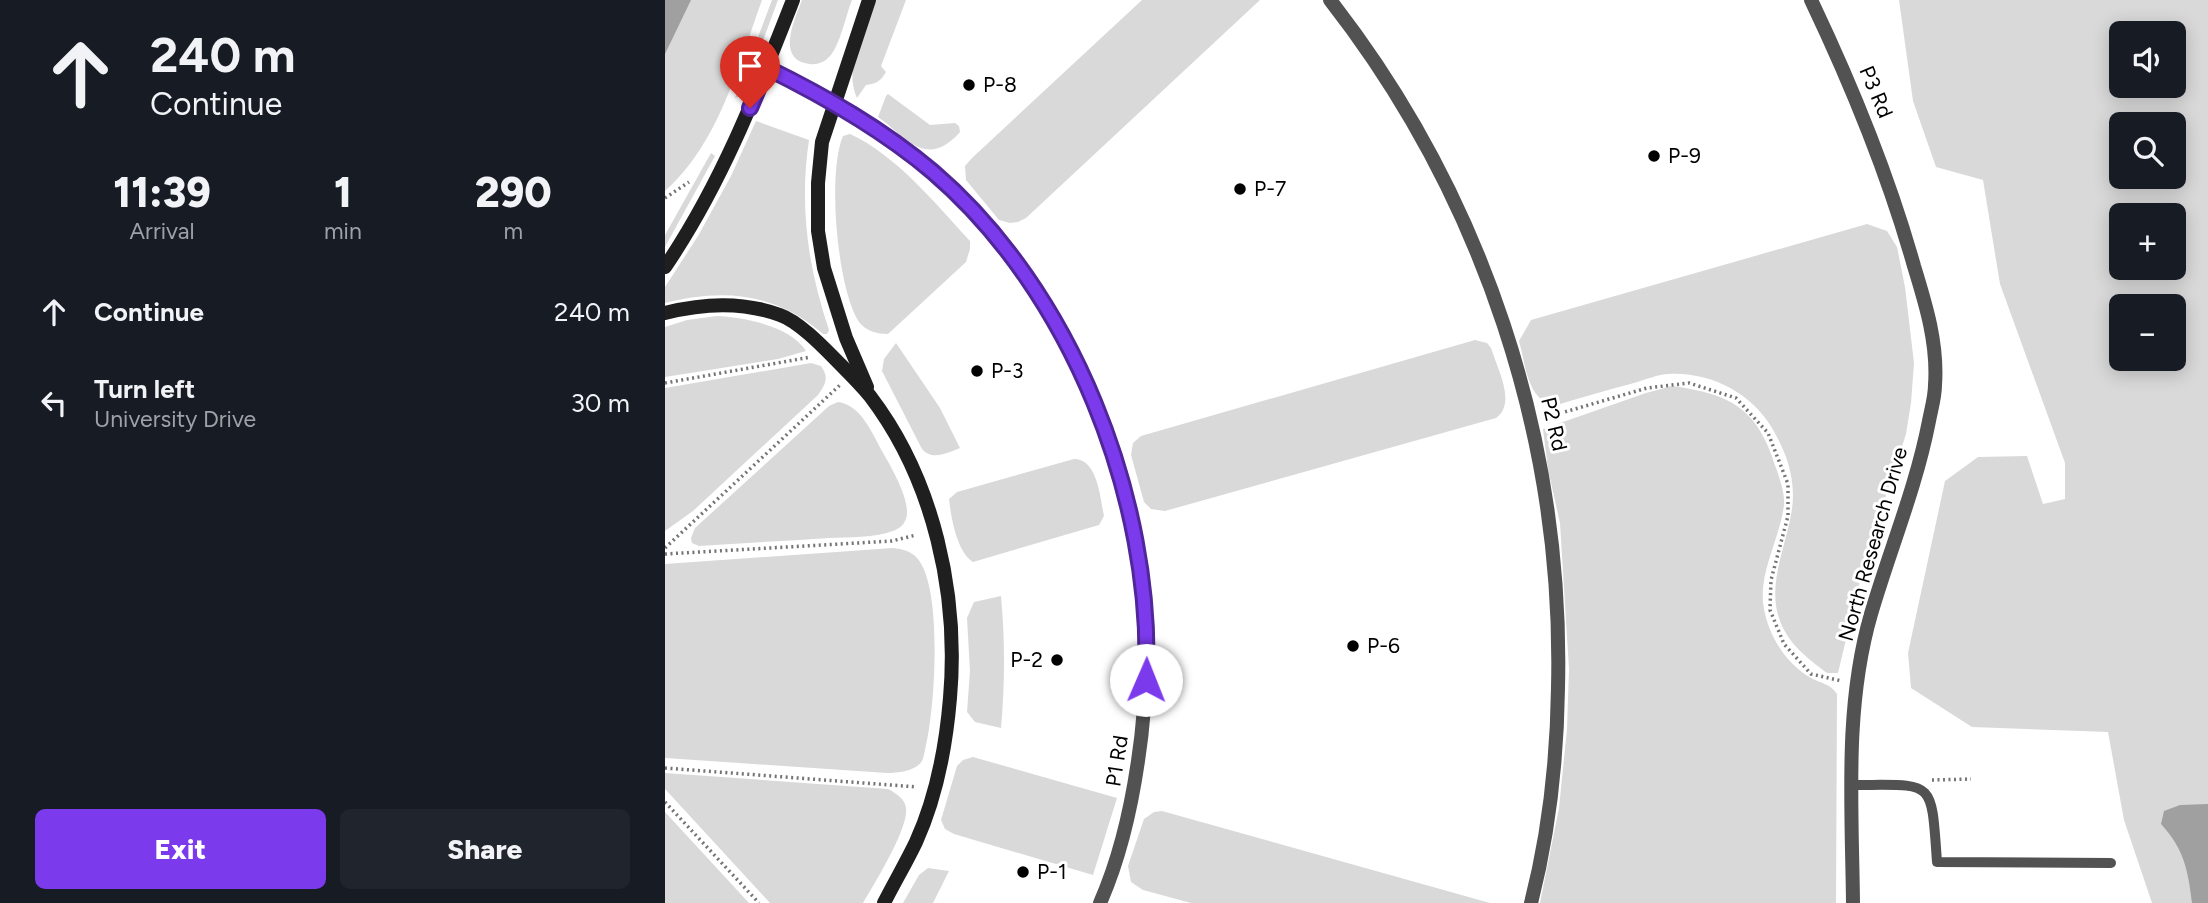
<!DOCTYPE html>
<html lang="en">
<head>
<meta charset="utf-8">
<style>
	:root { --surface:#171b24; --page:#20242c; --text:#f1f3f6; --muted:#9ea1a6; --accent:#7c3aed }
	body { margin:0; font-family:Figtree,sans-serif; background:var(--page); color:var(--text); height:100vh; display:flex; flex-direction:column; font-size:26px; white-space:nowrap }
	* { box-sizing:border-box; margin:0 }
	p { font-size:23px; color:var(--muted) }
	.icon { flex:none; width:38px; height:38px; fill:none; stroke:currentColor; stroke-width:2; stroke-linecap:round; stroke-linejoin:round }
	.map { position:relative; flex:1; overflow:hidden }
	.drawer { display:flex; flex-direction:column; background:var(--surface); width:665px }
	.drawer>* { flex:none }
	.banner { background:#171b24; color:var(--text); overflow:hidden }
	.buttons { position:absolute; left:1444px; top:21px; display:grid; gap:14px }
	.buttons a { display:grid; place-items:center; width:77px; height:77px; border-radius:10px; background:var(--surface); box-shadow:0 4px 18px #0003; font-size:35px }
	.pin { position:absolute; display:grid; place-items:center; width:60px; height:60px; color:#fff; margin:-72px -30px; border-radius:50% 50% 50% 0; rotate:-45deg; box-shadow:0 0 7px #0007 }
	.pin .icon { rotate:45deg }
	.me { position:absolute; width:77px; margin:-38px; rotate:1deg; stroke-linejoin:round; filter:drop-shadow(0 0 5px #0008) }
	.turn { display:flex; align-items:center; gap:24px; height:147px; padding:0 35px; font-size:32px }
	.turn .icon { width:91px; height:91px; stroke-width:2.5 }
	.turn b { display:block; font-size:49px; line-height:60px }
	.eta { display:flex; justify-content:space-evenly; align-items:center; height:119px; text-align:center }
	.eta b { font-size:42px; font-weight:800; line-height:49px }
	.primary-button { display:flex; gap:14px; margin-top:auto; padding:14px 35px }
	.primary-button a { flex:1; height:80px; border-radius:10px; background:var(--accent); color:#fff; font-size:28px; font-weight:800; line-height:80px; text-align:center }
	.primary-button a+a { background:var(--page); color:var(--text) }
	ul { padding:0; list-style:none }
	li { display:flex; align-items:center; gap:21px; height:91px; padding:0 35px }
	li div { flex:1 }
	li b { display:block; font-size:26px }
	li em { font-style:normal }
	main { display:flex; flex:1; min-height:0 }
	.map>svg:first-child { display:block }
	.green { fill:#d9d9d9; fill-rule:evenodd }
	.water { fill:#a0a0a0 }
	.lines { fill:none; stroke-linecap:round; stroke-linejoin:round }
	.path { stroke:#747474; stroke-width:3.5; stroke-dasharray:2 3.5; stroke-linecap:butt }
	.service { stroke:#525252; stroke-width:10 }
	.minor { stroke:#525252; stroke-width:14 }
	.secondary { stroke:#1f1f1f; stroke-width:14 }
	.route-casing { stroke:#51269a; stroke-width:18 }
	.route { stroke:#7c3aed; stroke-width:12 }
	.poi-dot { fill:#000; stroke:#fff; stroke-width:2.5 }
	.labels { text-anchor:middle; stroke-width:6; stroke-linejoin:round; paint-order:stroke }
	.poi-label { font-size:21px; fill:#000; stroke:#fff; text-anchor:start }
	.street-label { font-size:21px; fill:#000; stroke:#fff }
</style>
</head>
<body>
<main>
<section class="drawer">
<div class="banner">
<div class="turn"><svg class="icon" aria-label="ahead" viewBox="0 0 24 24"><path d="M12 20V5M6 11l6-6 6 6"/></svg><div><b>240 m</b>Continue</div></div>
</div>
<div class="eta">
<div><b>11:39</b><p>Arrival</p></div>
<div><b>1</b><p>min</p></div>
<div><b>290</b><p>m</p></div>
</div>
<ul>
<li><svg class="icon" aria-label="ahead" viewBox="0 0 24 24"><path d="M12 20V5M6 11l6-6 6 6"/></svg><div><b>Continue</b></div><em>240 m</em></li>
<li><svg class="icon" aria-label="left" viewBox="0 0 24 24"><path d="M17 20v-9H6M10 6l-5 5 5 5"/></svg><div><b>Turn left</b><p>University Drive</p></div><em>30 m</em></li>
</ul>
<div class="primary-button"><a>Exit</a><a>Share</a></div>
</section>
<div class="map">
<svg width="1543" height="903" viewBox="0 0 1543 903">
	<rect width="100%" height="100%" fill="#fff"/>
	<g class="green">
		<path d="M 0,0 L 97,0 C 73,66 54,143 0,191 Z"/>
		<polygon points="107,0 113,0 82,84 78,95 70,98"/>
		<path d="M 137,0 L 187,0 C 181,15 175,45 165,56 C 160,62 152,65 145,64 C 110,60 130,19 137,0 Z"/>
		<path d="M 210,0 L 241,0 L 216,66 L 221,72 C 216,81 211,84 201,85 L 192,98 C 178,67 200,30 210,0 Z"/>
		<polygon points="477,0 595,0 361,218 353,222 345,223 334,220 301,180 300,166 307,158"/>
		<path d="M 1234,0 L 1543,0 L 1543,903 L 1487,903 L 1459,820 L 1443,732 L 1307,727 L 1246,688 L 1243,653 L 1280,481 L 1313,457 L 1362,456 L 1378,504 L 1400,499 L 1400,463 L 1335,284 L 1318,180 L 1271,167 L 1248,101 ZM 1456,33 L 1508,33 L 1508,86 L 1456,86 ZM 1456,124 L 1508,124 L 1508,177 L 1456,177 ZM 1456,215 L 1508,215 L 1508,268 L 1456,268 ZM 1456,306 L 1508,306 L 1508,359 L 1456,359 Z"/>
		<path d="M 223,94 L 265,125 L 290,123 L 294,126 L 295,132 C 262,169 243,139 213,117 L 221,96 Z"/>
		<path d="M 91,121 L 144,140 C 134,206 143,268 164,330 L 162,334 L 158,334 C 111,293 59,288 0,303 L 0,287 L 33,236 L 66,176 Z"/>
		<path d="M 185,134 C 231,155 271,204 305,241 L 305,249 L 301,262 L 223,334 C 212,334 201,331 194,322 C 172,288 162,173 178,136 Z"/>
		<polygon points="46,153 50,156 0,247 0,235"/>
		<path d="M 1202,224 L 1222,231 L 1232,247 L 1240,287 L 1249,363 L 1246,403 L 1241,434 L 1200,560 L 1173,673 L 1162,673 C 1142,658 1122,643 1114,618 C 1102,583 1122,544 1127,509 C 1131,479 1122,454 1107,428 C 1086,393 1046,372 1004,374 C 993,374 980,380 969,383 C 943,390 917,397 892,405 C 862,403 861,365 854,341 L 866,320 Z"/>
		<path d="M 52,316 C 78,317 126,326 141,351 L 113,359 L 0,377 L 0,327 L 22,320 Z"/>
		<path d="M 810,340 L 822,343 L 826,348 C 832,368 852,403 831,418 L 500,511 L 486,509 L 479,502 L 466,455 L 468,443 L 476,436 Z"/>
		<path d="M 231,343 L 275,408 L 295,448 C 282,453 267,461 257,449 L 217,371 L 219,359 Z"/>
		<path d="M 146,363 L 156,366 C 164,378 161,383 153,395 L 28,511 L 0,531 L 0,388 Z"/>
		<path d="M 1007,386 C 1067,394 1093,409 1111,468 C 1115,479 1120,494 1119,505 C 1115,539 1092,575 1099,609 C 1104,636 1121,664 1146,678 C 1155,683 1166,684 1172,694 L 1171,903 L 875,903 L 894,808 L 902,729 L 904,669 L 895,523 L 883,469 L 878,429 L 981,393 Z"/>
		<path d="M 173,402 C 196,405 207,433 217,451 C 226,467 249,505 240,521 C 238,526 233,529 228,531 C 209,538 184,537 164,538 C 120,541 77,543 34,546 L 27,543 L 26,538 L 30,528 L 164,406 Z"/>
		<path d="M 409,459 C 433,459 435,498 439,516 L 434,525 L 308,562 C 292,552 286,518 284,499 L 292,492 Z"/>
		<path d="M 228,548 C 237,549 246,551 252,558 C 278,586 270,708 261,745 C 260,749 259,757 257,761 C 251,771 233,773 222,773 L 0,758 L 0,564 Z"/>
		<path d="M 336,596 C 340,640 340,683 336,728 L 310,722 L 302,712 L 305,671 L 302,618 L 309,602 Z"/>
		<polygon points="308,757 452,798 428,875 289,834 280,829 276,820 292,766 298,760"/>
		<path d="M 0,773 L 223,789 C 231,793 240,799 241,808 C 244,828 209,884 198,903 L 105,903 L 0,789 Z"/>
		<polygon points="497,811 825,903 526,903 478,890 466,882 463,866 479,819 489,812"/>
		<polygon points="0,812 84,903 0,903"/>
		<polygon points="263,868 284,871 268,903 238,903 254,875"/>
	</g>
	<g class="water">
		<polygon points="0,0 26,0 0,54"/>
		<path d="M 1543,804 L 1543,903 L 1527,903 C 1523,870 1519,849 1496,824 L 1499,811 L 1515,805 Z"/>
	</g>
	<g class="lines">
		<g class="path">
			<polyline points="0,198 24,182"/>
			<polyline points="0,383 146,357"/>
			<polyline points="879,418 982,388 1024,383 1071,398 1103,433 1123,484 1123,516 1106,580 1105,610 1119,644 1146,674 1177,681"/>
			<polyline points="0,548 175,385"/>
			<polyline points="0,554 227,541 251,535"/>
			<polyline points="0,768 252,787"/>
			<polyline points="1267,780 1306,779"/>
			<polyline points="0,802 94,903"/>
		</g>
		<path class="service" d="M 1187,785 C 1270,785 1266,777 1272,862 L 1446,863"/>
		<g class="minor">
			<path d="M 665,0 C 818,196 899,440 893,688 C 892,761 884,833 866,903"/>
			<path d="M 1146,0 C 1187,86 1223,174 1249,266 C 1261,305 1273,344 1270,385 C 1270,397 1266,410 1264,421 C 1251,488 1225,549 1206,614 C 1179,707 1187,807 1188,903"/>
			<path d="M 102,68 C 162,97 222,129 271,175 C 430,322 506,547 473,761 C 466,809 455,858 435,903"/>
		</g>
		<g class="secondary">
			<path d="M 0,267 C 56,185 92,92 128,0"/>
			<path d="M 0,313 C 39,303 77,301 115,315 C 135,322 161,350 176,365 C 186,375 196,385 205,396 C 269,480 294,594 285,698 C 281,746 271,798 251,842 C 241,863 229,883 219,903"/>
			<polyline points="202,387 181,338 159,268 153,231 153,183 157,142 204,0"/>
		</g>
	</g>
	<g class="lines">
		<g class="route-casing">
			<path id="route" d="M 85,108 L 102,68 C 161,97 217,129 268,172 C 406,290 489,499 481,680"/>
		</g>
		<use href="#route" class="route"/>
	</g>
	<g class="poi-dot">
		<circle cx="304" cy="85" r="7"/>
		<circle cx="989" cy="156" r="7"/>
		<circle cx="575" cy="189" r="7"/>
		<circle cx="312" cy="371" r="7"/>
		<circle cx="688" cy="646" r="7"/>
		<circle cx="392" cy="660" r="7"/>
		<circle cx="358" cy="872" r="7"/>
	</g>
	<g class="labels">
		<g class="poi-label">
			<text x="318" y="92">P-8</text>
			<text x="1003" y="163">P-9</text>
			<text x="589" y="196">P-7</text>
			<text x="326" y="378">P-3</text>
			<text x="702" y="653">P-6</text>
			<text x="378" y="667" text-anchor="end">P-2</text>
			<text x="372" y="879">P-1</text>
		</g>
		<g class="street-label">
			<text transform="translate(1211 92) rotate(67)" y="7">P3 Rd</text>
			<text transform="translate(889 424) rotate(77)" y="7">P2 Rd</text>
			<text transform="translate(1208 544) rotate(-74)" y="7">North Research Drive</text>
			<text transform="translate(452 761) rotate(-81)" y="7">P1 Rd</text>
		</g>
	</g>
</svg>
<div class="buttons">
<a><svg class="icon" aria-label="sound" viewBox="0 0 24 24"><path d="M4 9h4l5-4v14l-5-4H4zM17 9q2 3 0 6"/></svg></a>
<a><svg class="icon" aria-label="search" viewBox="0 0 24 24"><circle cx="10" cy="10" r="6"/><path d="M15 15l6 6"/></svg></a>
<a>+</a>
<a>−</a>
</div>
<div class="pin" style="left:85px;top:108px;background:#d93025"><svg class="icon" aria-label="arrive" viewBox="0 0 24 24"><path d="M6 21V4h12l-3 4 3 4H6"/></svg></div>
<svg class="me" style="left:481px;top:680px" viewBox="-20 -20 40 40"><circle r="19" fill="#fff"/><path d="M0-13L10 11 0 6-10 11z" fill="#7c3aed"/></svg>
</div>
</main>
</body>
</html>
